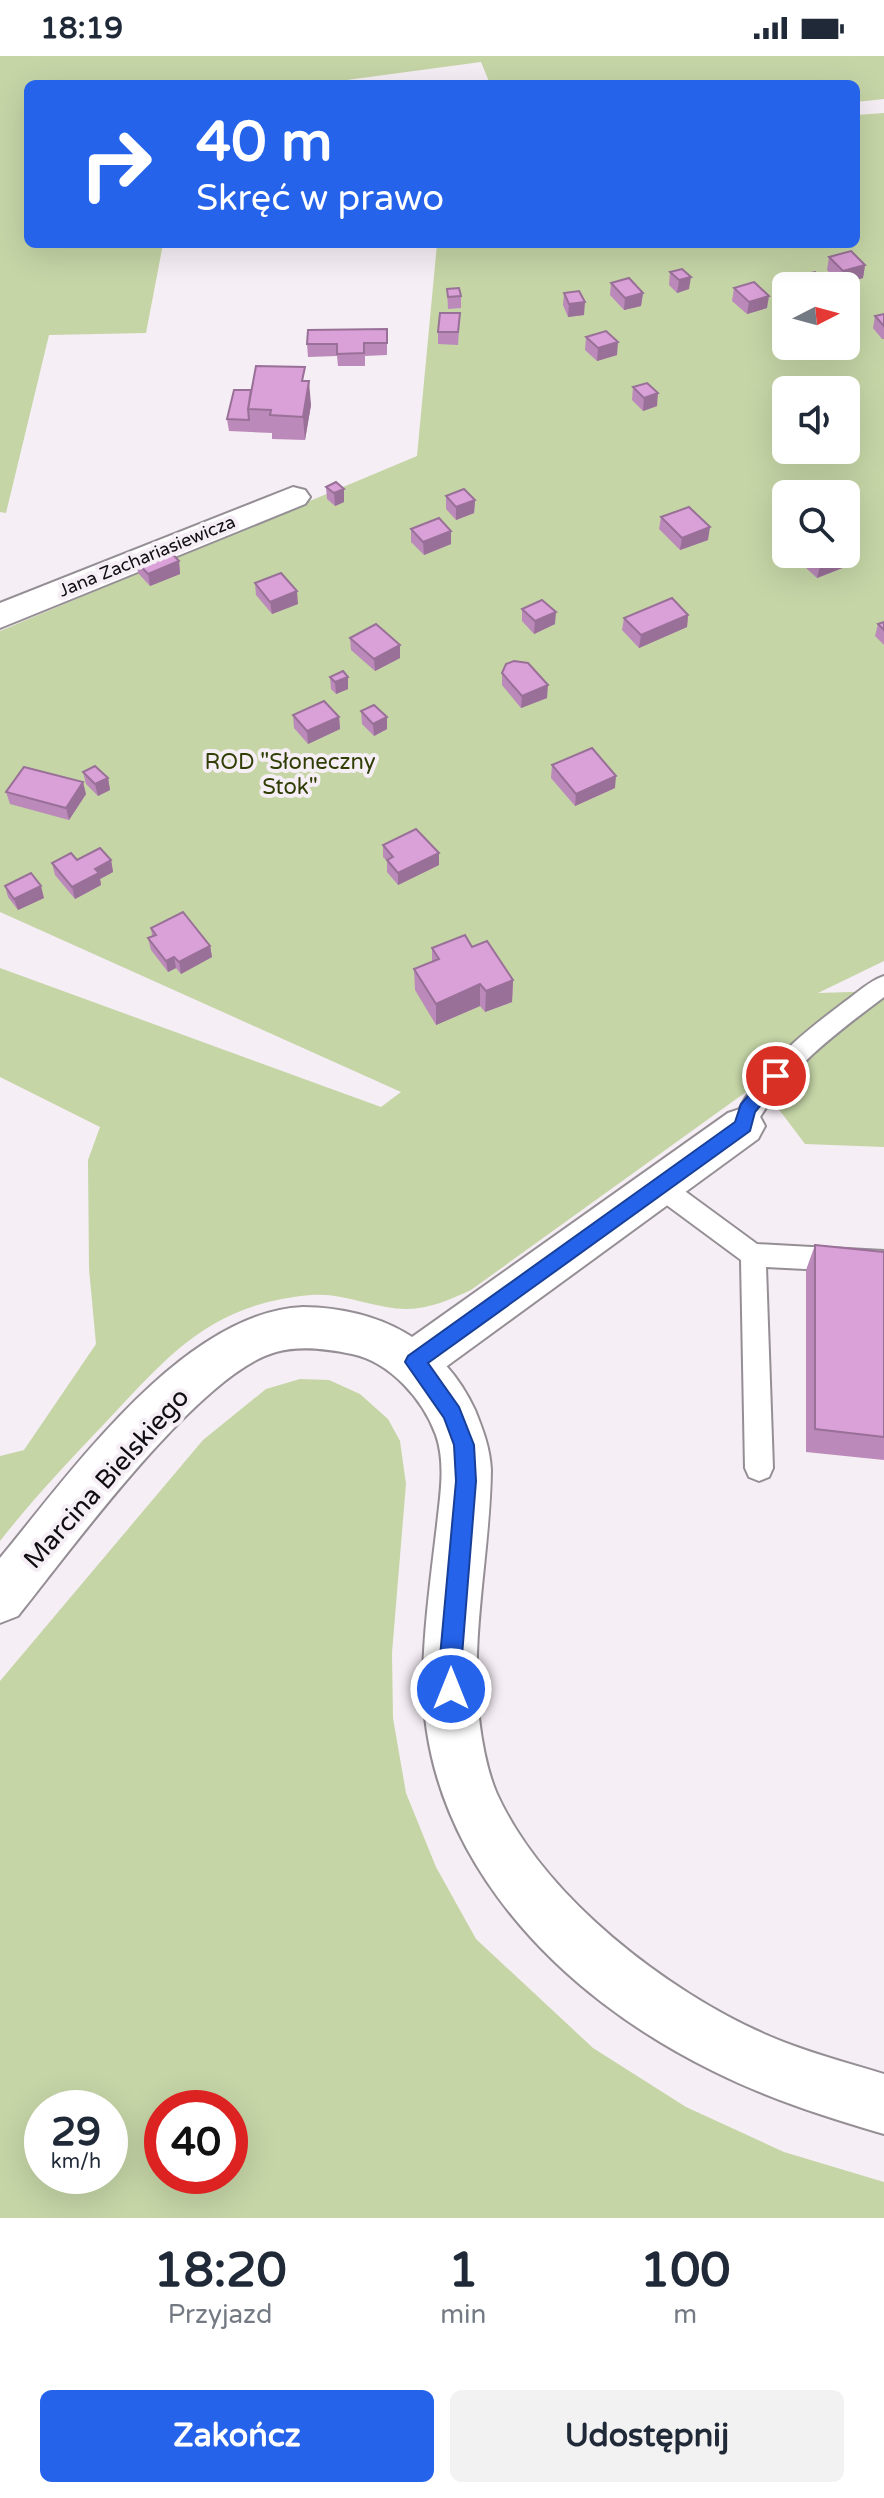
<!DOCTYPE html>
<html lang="pl">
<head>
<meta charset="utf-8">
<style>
	:root { --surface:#fff; --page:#f2f2f3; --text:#1f2937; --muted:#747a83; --accent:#2563eb }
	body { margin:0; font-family:"Varela Round",sans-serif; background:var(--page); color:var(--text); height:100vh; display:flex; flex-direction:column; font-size:30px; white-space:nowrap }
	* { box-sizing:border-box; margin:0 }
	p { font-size:26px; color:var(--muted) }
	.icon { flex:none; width:44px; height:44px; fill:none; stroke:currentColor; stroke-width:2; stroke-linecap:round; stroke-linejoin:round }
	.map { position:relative; height:2162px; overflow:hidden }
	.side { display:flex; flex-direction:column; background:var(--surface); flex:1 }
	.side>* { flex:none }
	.guide { position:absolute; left:24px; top:24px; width:836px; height:168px; border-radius:12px; box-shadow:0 8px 32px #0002; background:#2563eb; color:#fff; overflow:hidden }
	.needle { width:52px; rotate:84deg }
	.tools { position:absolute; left:772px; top:216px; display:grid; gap:16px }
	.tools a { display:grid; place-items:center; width:88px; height:88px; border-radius:12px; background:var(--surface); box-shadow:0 8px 32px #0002; font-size:40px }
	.speed { position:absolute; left:24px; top:2034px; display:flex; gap:16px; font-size:40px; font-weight:700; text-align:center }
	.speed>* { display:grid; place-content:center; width:104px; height:104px; border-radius:50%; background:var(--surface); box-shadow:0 8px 32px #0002; line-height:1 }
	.speed small { font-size:20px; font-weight:400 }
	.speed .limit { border:12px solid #d22; background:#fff; color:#111 }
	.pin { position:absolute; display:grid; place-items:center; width:68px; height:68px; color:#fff; margin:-34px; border:4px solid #fff; border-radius:50%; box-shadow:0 2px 8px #0007 }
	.me { position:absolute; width:88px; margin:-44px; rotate:0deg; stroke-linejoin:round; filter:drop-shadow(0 0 6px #0008) }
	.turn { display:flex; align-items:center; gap:28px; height:168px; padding:0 40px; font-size:36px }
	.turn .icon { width:104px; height:104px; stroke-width:2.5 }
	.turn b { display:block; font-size:56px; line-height:68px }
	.eta { display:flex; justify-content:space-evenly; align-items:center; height:136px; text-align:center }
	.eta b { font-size:48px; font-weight:700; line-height:56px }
	.cta { display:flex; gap:16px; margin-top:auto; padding:16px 40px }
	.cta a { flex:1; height:92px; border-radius:12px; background:var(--accent); color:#fff; font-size:32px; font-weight:700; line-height:92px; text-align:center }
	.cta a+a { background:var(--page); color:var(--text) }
	.status { display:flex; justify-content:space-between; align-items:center; height:56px; padding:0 40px; background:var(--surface); direction:ltr }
	.status svg { height:22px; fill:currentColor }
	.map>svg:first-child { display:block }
	.green { fill:#c5d5a6; fill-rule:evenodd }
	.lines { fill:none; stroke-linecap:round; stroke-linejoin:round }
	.service-casing { stroke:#958f95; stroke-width:4 }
	.minor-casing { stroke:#958f95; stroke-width:4 }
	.tertiary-casing { stroke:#958f95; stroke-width:4 }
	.service { fill:#fff; fill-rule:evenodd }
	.minor { fill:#fff; fill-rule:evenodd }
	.tertiary { fill:#fff; fill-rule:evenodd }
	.wall { fill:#bb8aba }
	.shaded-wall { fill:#997097 }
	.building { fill:#daa0d8; stroke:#997097; stroke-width:2 }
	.route { fill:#2563eb; stroke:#184099; stroke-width:2 }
	.labels { text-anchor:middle; stroke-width:8; stroke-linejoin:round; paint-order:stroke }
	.far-street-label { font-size:18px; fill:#100e10; stroke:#f6eef5 }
	.park-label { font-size:22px; fill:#303e05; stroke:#f6eef5 }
	.near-street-label { font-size:26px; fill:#100e10; stroke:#f6eef5 }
</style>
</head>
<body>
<div class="status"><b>18:19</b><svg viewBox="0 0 49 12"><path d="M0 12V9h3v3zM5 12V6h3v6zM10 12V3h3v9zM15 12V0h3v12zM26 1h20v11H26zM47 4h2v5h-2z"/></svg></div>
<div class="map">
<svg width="884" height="2162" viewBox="0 0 884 2162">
	<rect width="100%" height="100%" fill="#f6eef5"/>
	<g class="green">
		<polygon points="0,0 884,0 884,43 856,46 856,28 490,28 481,6 317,28 28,28 28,188 163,188 146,277 49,279 6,457 0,456"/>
		<path d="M 884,57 L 884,905 L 818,937 L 884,935 L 884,1091 L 805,1088 L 777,1051 L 746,1036 L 471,1234 C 451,1243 430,1253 407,1253 C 375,1253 343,1236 311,1239 C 210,1248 170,1298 105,1367 C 69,1405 33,1443 0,1485 L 0,1400 L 24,1394 L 96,1288 L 89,1213 L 88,1104 L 100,1071 L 0,1021 L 0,912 L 381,1051 L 401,1036 L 0,856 L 0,575 L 417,400 L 437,188 L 856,188 L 856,59 ZM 786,230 L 846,230 L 846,290 L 786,290 ZM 786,334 L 846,334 L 846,394 L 786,394 ZM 786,438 L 846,438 L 846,498 L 786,498 Z"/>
		<path d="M 300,1323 L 329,1324 L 360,1338 L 388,1363 L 400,1385 L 406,1428 L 392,1597 L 393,1662 L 406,1737 L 436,1811 L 476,1883 L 593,1992 L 686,2051 L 784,2096 L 884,2126 L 884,2162 L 0,2162 L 0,1625 L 203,1384 L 266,1333 ZM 42,2052 L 110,2052 L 110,2120 L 42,2120 ZM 162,2052 L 230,2052 L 230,2120 L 162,2120 Z"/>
	</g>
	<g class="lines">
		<g class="service-casing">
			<g id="service">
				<path d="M 884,920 L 884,941 C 832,980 781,1018 751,1077 L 743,1080 L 735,1077 L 731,1070 C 753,1017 798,981 843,947 C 856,938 869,925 884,920 Z"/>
				<polygon points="658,1119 667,1122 757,1188 884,1195 884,1217 766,1211 773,1412 769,1421 759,1425 749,1421 745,1412 741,1204 649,1136 646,1129 649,1122"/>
			</g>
		</g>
		<g class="minor-casing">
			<g id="minor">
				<polygon points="293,431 305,434 310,441 305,448 0,572 0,547"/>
				<polygon points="743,1052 758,1057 765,1070 758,1083 432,1321 415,1328 398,1321 391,1306 398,1291 728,1057"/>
			</g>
		</g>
		<g class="tertiary-casing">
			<path id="tertiary" d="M 303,1251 C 378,1252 443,1284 475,1354 C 483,1374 490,1392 491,1414 C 490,1497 470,1579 479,1662 C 482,1687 487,1715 497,1738 C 544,1841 667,1936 769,1980 C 806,1996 845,2006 884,2018 L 884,2078 C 826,2061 767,2042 713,2015 C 560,1940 422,1801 423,1621 C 424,1570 431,1520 437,1469 C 440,1440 446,1408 436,1379 C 423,1343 390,1306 352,1298 C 328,1293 300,1289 276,1296 C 199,1317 70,1495 18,1560 L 0,1567 L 0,1502 C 71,1416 184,1256 303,1251 Z"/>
		</g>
		<use href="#service" class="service"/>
		<use href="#minor" class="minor"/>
		<use href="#tertiary" class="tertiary"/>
	</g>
	<g class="wall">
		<polygon points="829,201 865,209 863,222 841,228 827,214"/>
		<polygon points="670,216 689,233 677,237 669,229"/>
		<polygon points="798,220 823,224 822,230 796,230"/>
		<polygon points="611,227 643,237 641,250 624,254 610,239"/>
		<polygon points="734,232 767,252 747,258 732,245"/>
		<polygon points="447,233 461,240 461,252 448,253"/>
		<polygon points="564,237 584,259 568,261 563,249"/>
		<polygon points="460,257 458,289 438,288 438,276"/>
		<polygon points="884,258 884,283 882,283 873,272 875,260"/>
		<polygon points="387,273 387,299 365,300 365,310 338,310 337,300 308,301 307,288"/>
		<polygon points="586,281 617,299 597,305 585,294"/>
		<polygon points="793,290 830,290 829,296 809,303"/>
		<polygon points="306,325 311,349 305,384 272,383 272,377 229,375 227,363"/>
		<polygon points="633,331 657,350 643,355 632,344"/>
		<polygon points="326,431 344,446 335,450 327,443"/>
		<polygon points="446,440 475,444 474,457 456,464 446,453"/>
		<polygon points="661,461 708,484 680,494 659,473"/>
		<polygon points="411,473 451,475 451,488 424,499 411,486"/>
		<polygon points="795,498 848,498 845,511 817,522 794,501"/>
		<polygon points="136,505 179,505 180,518 150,530 138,517"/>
		<polygon points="255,527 298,548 272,558 256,539"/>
		<polygon points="522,553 555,568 534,578 522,565"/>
		<polygon points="688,559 687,571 639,592 622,574 624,562"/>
		<polygon points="884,566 884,589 875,580 878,568"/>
		<polygon points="350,582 400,602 375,615 351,594"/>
		<polygon points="502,617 547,642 521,652 502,629"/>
		<polygon points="330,621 348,633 336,638 331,633"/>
		<polygon points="361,655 387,673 374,680 362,668"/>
		<polygon points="293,659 339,661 340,673 308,688 294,672"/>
		<polygon points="552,709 615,732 575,750 551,722"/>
		<polygon points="83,716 108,722 110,734 98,740 86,728"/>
		<polygon points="6,736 86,738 69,764 10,748"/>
		<polygon points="383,789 439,809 398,829 387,816 387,805 383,801"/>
		<polygon points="77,804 111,804 113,816 100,823 101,829 75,843 55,819 52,807"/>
		<polygon points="5,830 44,842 18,854 8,841"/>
		<polygon points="151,872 210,890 212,901 181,918 176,912 168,916 151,894 148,882 152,880"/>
		<polygon points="472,891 513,924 512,946 485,956 480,950 436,969 415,934 414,913 432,906 432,892"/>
		<polygon points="815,1189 884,1196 884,1404 806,1396 806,1214"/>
	</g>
	<g class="shaded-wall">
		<polygon points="865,209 863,222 841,228 843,215"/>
		<polygon points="691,221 689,233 677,237 679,224"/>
		<polygon points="823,224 822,230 804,230 805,228"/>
		<polygon points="643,237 641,250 624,254 625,242"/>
		<polygon points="769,240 767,252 747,258 749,246"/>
		<polygon points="585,246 584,259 568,261 569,248"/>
		<polygon points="618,286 617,299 597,305 598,292"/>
		<polygon points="811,290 830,290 829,296 809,303"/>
		<polygon points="309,325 311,349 305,384 303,361"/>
		<polygon points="658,337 657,350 643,355 644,342"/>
		<polygon points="344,433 344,446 335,450 334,437"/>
		<polygon points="475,444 474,457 456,464 456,451"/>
		<polygon points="710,471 708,484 680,494 682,482"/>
		<polygon points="451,475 451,488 424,499 423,486"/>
		<polygon points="848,498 845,511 817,522 820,510"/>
		<polygon points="179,505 180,518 150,530 148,518"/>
		<polygon points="297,535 298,548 272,558 270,546"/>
		<polygon points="556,556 555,568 534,578 535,565"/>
		<polygon points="688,559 687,571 639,592 641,579"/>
		<polygon points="400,589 400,602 375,615 374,603"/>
		<polygon points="348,621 348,633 336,638 335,626"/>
		<polygon points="548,629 547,642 521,652 522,640"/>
		<polygon points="339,661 340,673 308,688 307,675"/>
		<polygon points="387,661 387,673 374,680 373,668"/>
		<polygon points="616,720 615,732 575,750 576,738"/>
		<polygon points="108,722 110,734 98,740 95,728"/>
		<polygon points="83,726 86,738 69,764 66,752"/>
		<polygon points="439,797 439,809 398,829 398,817"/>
		<polygon points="111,804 113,816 100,823 101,829 75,843 72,831 95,813"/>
		<polygon points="41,830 44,842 18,854 14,843"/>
		<polygon points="210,890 212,901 181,918 179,906"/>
		<polygon points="174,901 176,912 168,916 166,905"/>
		<polygon points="513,924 512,946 485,956 486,935"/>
		<polygon points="480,928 480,950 436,969 436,948"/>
	</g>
	<g class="building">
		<polygon points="851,195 865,209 843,215 829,201"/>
		<polygon points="682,213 691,221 679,224 670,216"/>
		<polygon points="815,216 823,224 805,228 798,220"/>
		<polygon points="629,222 643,237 625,242 611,227"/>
		<polygon points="754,226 769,240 749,246 734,232"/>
		<polygon points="459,232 461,240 448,241 447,233"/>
		<polygon points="579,235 585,246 569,248 564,237"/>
		<polygon points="440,257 460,257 458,276 438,276"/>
		<polygon points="884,258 884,270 875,260"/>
		<polygon points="387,273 387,287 364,287 364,297 337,298 337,288 307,288 308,274"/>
		<polygon points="606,275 618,286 598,292 586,281"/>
		<polygon points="256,310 305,311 302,325 309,325 303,361 270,359 271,354 248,353"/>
		<polygon points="647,327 658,337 644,342 633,331"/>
		<polygon points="234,334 251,334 248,353 249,364 227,363"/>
		<polygon points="336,426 344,433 334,437 326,431"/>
		<polygon points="464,433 475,444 456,451 446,440"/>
		<polygon points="689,451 710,471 682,482 661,461"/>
		<polygon points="439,462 451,475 423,486 411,473"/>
		<polygon points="167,492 179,505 148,518 136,505"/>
		<polygon points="846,497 848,498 820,510 807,498 846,498"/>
		<polygon points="281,517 297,535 270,546 255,527"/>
		<polygon points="672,542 688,559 641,579 624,562"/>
		<polygon points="542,544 556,556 535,565 522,553"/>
		<polygon points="884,566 884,574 878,568"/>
		<polygon points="376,568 400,589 374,603 350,582"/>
		<polygon points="514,605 528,607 548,629 522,640 502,617 506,608"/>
		<polygon points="343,615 348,621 335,626 330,621"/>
		<polygon points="324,645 339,661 307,675 293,659"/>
		<polygon points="374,649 387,661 373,668 361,655"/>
		<polygon points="592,692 616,720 576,738 552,709"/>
		<polygon points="95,710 108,722 95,728 83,716"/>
		<polygon points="24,711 83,726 66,752 6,736"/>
		<polygon points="416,773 439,797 398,817 387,804 393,801 383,789"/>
		<polygon points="100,792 111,804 95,813 99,817 72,831 52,807 71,797 77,804"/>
		<polygon points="31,817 41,830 14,843 5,830"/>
		<polygon points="183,856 210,890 179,906 174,901 166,905 148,882 156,879 151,872"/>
		<polygon points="465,879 472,891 487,885 513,924 486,935 480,928 436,948 414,913 439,903 432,892"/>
		<polygon points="815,1189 884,1196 884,1381 815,1373"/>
	</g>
	<polygon class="route" points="776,1013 785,1020 755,1056 750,1075 428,1307 459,1351 474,1389 476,1425 461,1612 462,1633 459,1641 451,1644 443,1641 439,1612 456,1425 454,1389 444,1362 405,1306 408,1300 735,1066 741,1048 770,1015"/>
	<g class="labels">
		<g class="far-street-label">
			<text transform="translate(147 500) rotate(-22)" y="6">Jana Zachariasiewicza</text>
		</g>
		<g class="park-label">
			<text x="290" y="713">ROD "Słoneczny<tspan x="290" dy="25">Stok"</tspan></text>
		</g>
		<g class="near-street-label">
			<text transform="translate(106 1422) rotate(-48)" y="9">Marcina Bielskiego</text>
		</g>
	</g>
</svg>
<div class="tools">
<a><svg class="needle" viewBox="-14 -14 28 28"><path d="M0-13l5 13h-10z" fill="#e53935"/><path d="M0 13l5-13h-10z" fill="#747a83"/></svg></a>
<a><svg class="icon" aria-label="sound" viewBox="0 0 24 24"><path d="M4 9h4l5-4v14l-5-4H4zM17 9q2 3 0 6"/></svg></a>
<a><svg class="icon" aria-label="search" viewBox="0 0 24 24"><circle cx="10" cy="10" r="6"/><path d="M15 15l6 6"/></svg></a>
</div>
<div class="speed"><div>29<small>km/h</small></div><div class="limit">40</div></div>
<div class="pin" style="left:776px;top:1020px;background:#d93025"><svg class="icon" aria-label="arrive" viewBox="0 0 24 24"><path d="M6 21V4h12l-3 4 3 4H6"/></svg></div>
<svg class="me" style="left:451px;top:1633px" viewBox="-20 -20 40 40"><circle r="17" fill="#2563eb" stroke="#fff" stroke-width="3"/><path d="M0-11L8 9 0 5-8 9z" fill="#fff"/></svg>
<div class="guide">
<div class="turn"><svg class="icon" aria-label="right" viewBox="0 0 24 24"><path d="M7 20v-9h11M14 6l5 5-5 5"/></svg><div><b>40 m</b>Skręć w prawo</div></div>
</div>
</div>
<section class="side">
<div class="eta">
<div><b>18:20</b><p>Przyjazd</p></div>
<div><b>1</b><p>min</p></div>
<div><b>100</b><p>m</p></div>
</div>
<div class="cta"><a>Zakończ</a><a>Udostępnij</a></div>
</section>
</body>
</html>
